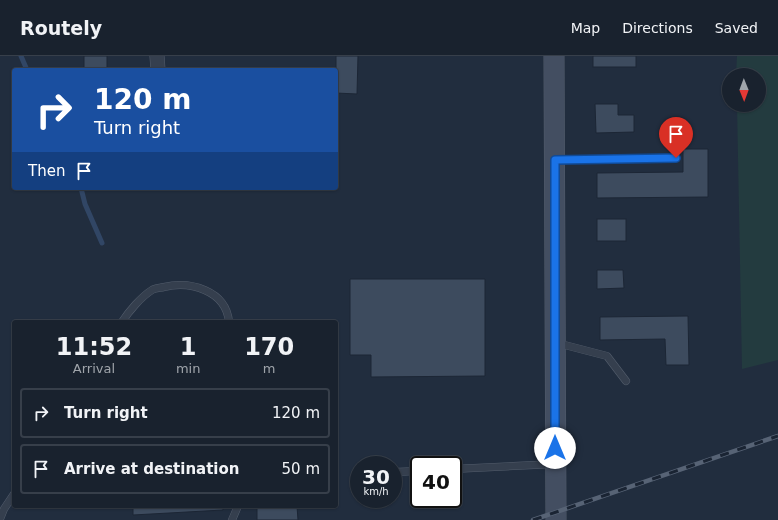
<!DOCTYPE html>
<html lang="en">
<head>
<meta charset="utf-8">
<style>
	:root { --surface:#19222e; --page:#262f3a; --text:#f1f3f6; --muted:#9fa4aa; --line:#373f4a }
	body { margin:0; font-family:"DejaVu Sans",sans-serif; background:var(--page); color:var(--text); height:100vh; display:flex; flex-direction:column; font-size:15px; white-space:nowrap }
	* { box-sizing:border-box; margin:0 }
	p { font-size:13px; color:var(--muted) }
	.icon { flex:none; width:22px; height:22px; fill:none; stroke:currentColor; stroke-width:2; stroke-linecap:round; stroke-linejoin:round }
	.map { position:relative; flex:1; overflow:hidden }
	.panel { position:absolute; left:12px; top:264px; width:326px; height:188px; display:flex; flex-direction:column; background:var(--surface); border-radius:4px; box-shadow:0 1px 3px #0004,0 0 0 1px var(--line) }
	.panel>* { flex:none }
	.hud { position:absolute; left:12px; top:12px; width:326px; height:122px; border-radius:4px; box-shadow:0 1px 3px #0004,0 0 0 1px var(--line); background:#1a4fa0; color:#fff; overflow:hidden }
	.needle { width:26px; rotate:179deg }
	.fabs { position:absolute; left:722px; top:12px; display:grid; gap:8px }
	.fabs a { display:grid; place-items:center; width:44px; height:44px; border-radius:50%; background:var(--surface); box-shadow:0 1px 3px #0004,0 0 0 1px var(--line); font-size:20px }
	.speed { position:absolute; left:350px; top:400px; display:flex; gap:8px; font-size:20px; font-weight:700; text-align:center }
	.speed>* { display:grid; place-content:center; width:52px; height:52px; border-radius:50%; background:var(--surface); box-shadow:0 1px 3px #0004,0 0 0 1px var(--line); line-height:1 }
	.speed small { font-size:10px; font-weight:400 }
	.speed .limit { border:2px solid #111; border-radius:6px; background:#fff; color:#111 }
	.pin { position:absolute; display:grid; place-items:center; width:34px; height:34px; color:#fff; margin:-41px -17px; border-radius:50% 50% 50% 0; rotate:-45deg; box-shadow:0 0 4px #0007 }
	.pin .icon { rotate:45deg }
	.me { position:absolute; width:44px; margin:-22px; rotate:0deg; stroke-linejoin:round; filter:drop-shadow(0 0 3px #0008) }
	.turn { display:flex; align-items:center; gap:14px; height:84px; padding:0 16px; font-size:18px }
	.turn .icon { width:52px; height:52px; stroke-width:2.5 }
	.turn b { display:block; font-size:28px; line-height:34px }
	.then { display:flex; align-items:center; height:38px; padding:0 16px; background:#0003; gap:8px; font-size:15px }
	.eta { display:flex; justify-content:space-evenly; align-items:center; height:68px; text-align:center }
	.eta b { font-size:24px; font-weight:700; line-height:28px }
	ul { padding:0; list-style:none }
	li { display:flex; align-items:center; gap:12px; height:50px; margin:0 8px 6px; padding:0 8px; border:2px solid var(--line); border-radius:4px }
	li div { flex:1 }
	li b { display:block; font-size:15px }
	li em { font-style:normal }
	header { display:flex; align-items:center; gap:24px; box-sizing:border-box; height:56px; padding:0 20px; background:var(--surface); border-bottom:1px solid var(--line) }
	header strong { font-size:19px }
	nav { display:flex; gap:22px; margin-inline-start:auto; font-size:14px }
	.map>svg:first-child { display:block }
	.green { fill:#233b3f }
	.lines { fill:none; stroke-linecap:round; stroke-linejoin:round }
	.stream { stroke:#314665; stroke-width:5 }
	.building { fill:#3d4b5e; stroke:#1c2635 }
	.lane-casing { stroke:#535d6c; stroke-width:8 }
	.street-casing { stroke:#535d6c; stroke-width:15 }
	.secondary-casing { stroke:#535d6c; stroke-width:21 }
	.lane { stroke:#353f4e; stroke-width:7 }
	.street { stroke:#353f4e; stroke-width:14 }
	.secondary { stroke:#434e61; stroke-width:20 }
	.rail-casing { stroke:#576375; stroke-width:4.5 }
	.rail { stroke:#1a2433; stroke-width:3; stroke-dasharray:9; stroke-linecap:butt }
	.route-casing { stroke:#114b97; stroke-width:10 }
	.route { stroke:#1a73e8; stroke-width:7 }
</style>
</head>
<body>
<header>
<strong>Routely</strong>
<nav><a>Map</a><a>Directions</a><a>Saved</a></nav>
</header>
<div class="map">
<svg width="778" height="464" viewBox="0 0 778 464">
	<rect width="100%" height="100%" fill="#212d3e"/>
	<polygon class="green" points="737,0 778,0 778,304 742,313 737,49 759,49 759,19 736,19"/>
	<g class="lines">
		<g class="stream">
			<polyline points="21,0 27,14"/>
			<polyline points="81,132 85,148 102,187"/>
		</g>
	</g>
	<g class="building">
		<rect x="84" y="0" width="23" height="14"/>
		<polygon points="336,0 358,0 357,38 336,37"/>
		<rect x="593" y="0" width="43" height="11"/>
		<polygon points="205,12 288,14 205,14"/>
		<polygon points="595,48 618,48 618,59 634,59 634,76 596,77"/>
		<polygon points="683,93 708,93 708,141 597,142 597,117 683,116"/>
		<rect x="597" y="163" width="29" height="22"/>
		<polygon points="597,214 623,214 624,232 597,233"/>
		<polygon points="350,223 485,223 485,320 371,321 371,299 350,299"/>
		<polygon points="688,260 689,309 666,309 665,283 600,284 600,261"/>
		<polygon points="133,450 223,450 223,454 133,459"/>
		<polygon points="257,450 297,450 298,464 257,464"/>
	</g>
	<g class="lines">
		<g class="lane-casing">
			<g id="lane">
				<polyline points="555,104 676,102"/>
				<path d="M 122,266 C 129,255 141,241 152,234 C 155,232 160,232 164,231 C 190,225 226,234 229,266"/>
				<polyline points="557,287 607,300 626,325"/>
				<polyline points="453,413 555,408"/>
				<polyline points="393,416 419,415"/>
				<polyline points="0,463 4,453 14,438"/>
				<polyline points="232,464 238,450"/>
			</g>
		</g>
		<g class="street-casing">
			<polyline id="street" points="157,0 158,14"/>
		</g>
		<g class="secondary-casing">
			<polyline id="secondary" points="554,0 556,464"/>
		</g>
		<use href="#lane" class="lane"/>
		<use href="#street" class="street"/>
		<use href="#secondary" class="secondary"/>
		<g class="rail-casing">
			<polyline id="rail" points="533,464 778,380"/>
		</g>
		<use href="#rail" class="rail"/>
	</g>
	<g class="lines">
		<g class="route-casing">
			<polyline id="route" points="555,392 555,104 676,102"/>
		</g>
		<use href="#route" class="route"/>
	</g>
</svg>
<div class="fabs">
<a><svg class="needle" viewBox="-14 -14 28 28"><path d="M0-13l5 13h-10z" fill="#e53935"/><path d="M0 13l5-13h-10z" fill="#9fa4aa"/></svg></a>
</div>
<div class="speed"><div>30<small>km/h</small></div><div class="limit">40</div></div>
<div class="pin" style="left:676px;top:102px;background:#d93025"><svg class="icon" aria-label="arrive" viewBox="0 0 24 24"><path d="M6 21V4h12l-3 4 3 4H6"/></svg></div>
<svg class="me" style="left:555px;top:392px" viewBox="-20 -20 40 40"><circle r="19" fill="#fff"/><path d="M0-13L10 11 0 6-10 11z" fill="#1a73e8"/></svg>
<div class="hud">
<div class="turn"><svg class="icon" aria-label="right" viewBox="0 0 24 24"><path d="M7 20v-9h11M14 6l5 5-5 5"/></svg><div><b>120 m</b>Turn right</div></div>
<div class="then">Then<svg class="icon" aria-label="arrive" viewBox="0 0 24 24"><path d="M6 21V4h12l-3 4 3 4H6"/></svg></div>
</div>
<section class="panel">
<div class="eta">
<div><b>11:52</b><p>Arrival</p></div>
<div><b>1</b><p>min</p></div>
<div><b>170</b><p>m</p></div>
</div>
<ul>
<li><svg class="icon" aria-label="right" viewBox="0 0 24 24"><path d="M7 20v-9h11M14 6l5 5-5 5"/></svg><div><b>Turn right</b></div><em>120 m</em></li>
<li><svg class="icon" aria-label="arrive" viewBox="0 0 24 24"><path d="M6 21V4h12l-3 4 3 4H6"/></svg><div><b>Arrive at destination</b></div><em>50 m</em></li>
</ul>
</section>
</div>
</body>
</html>
